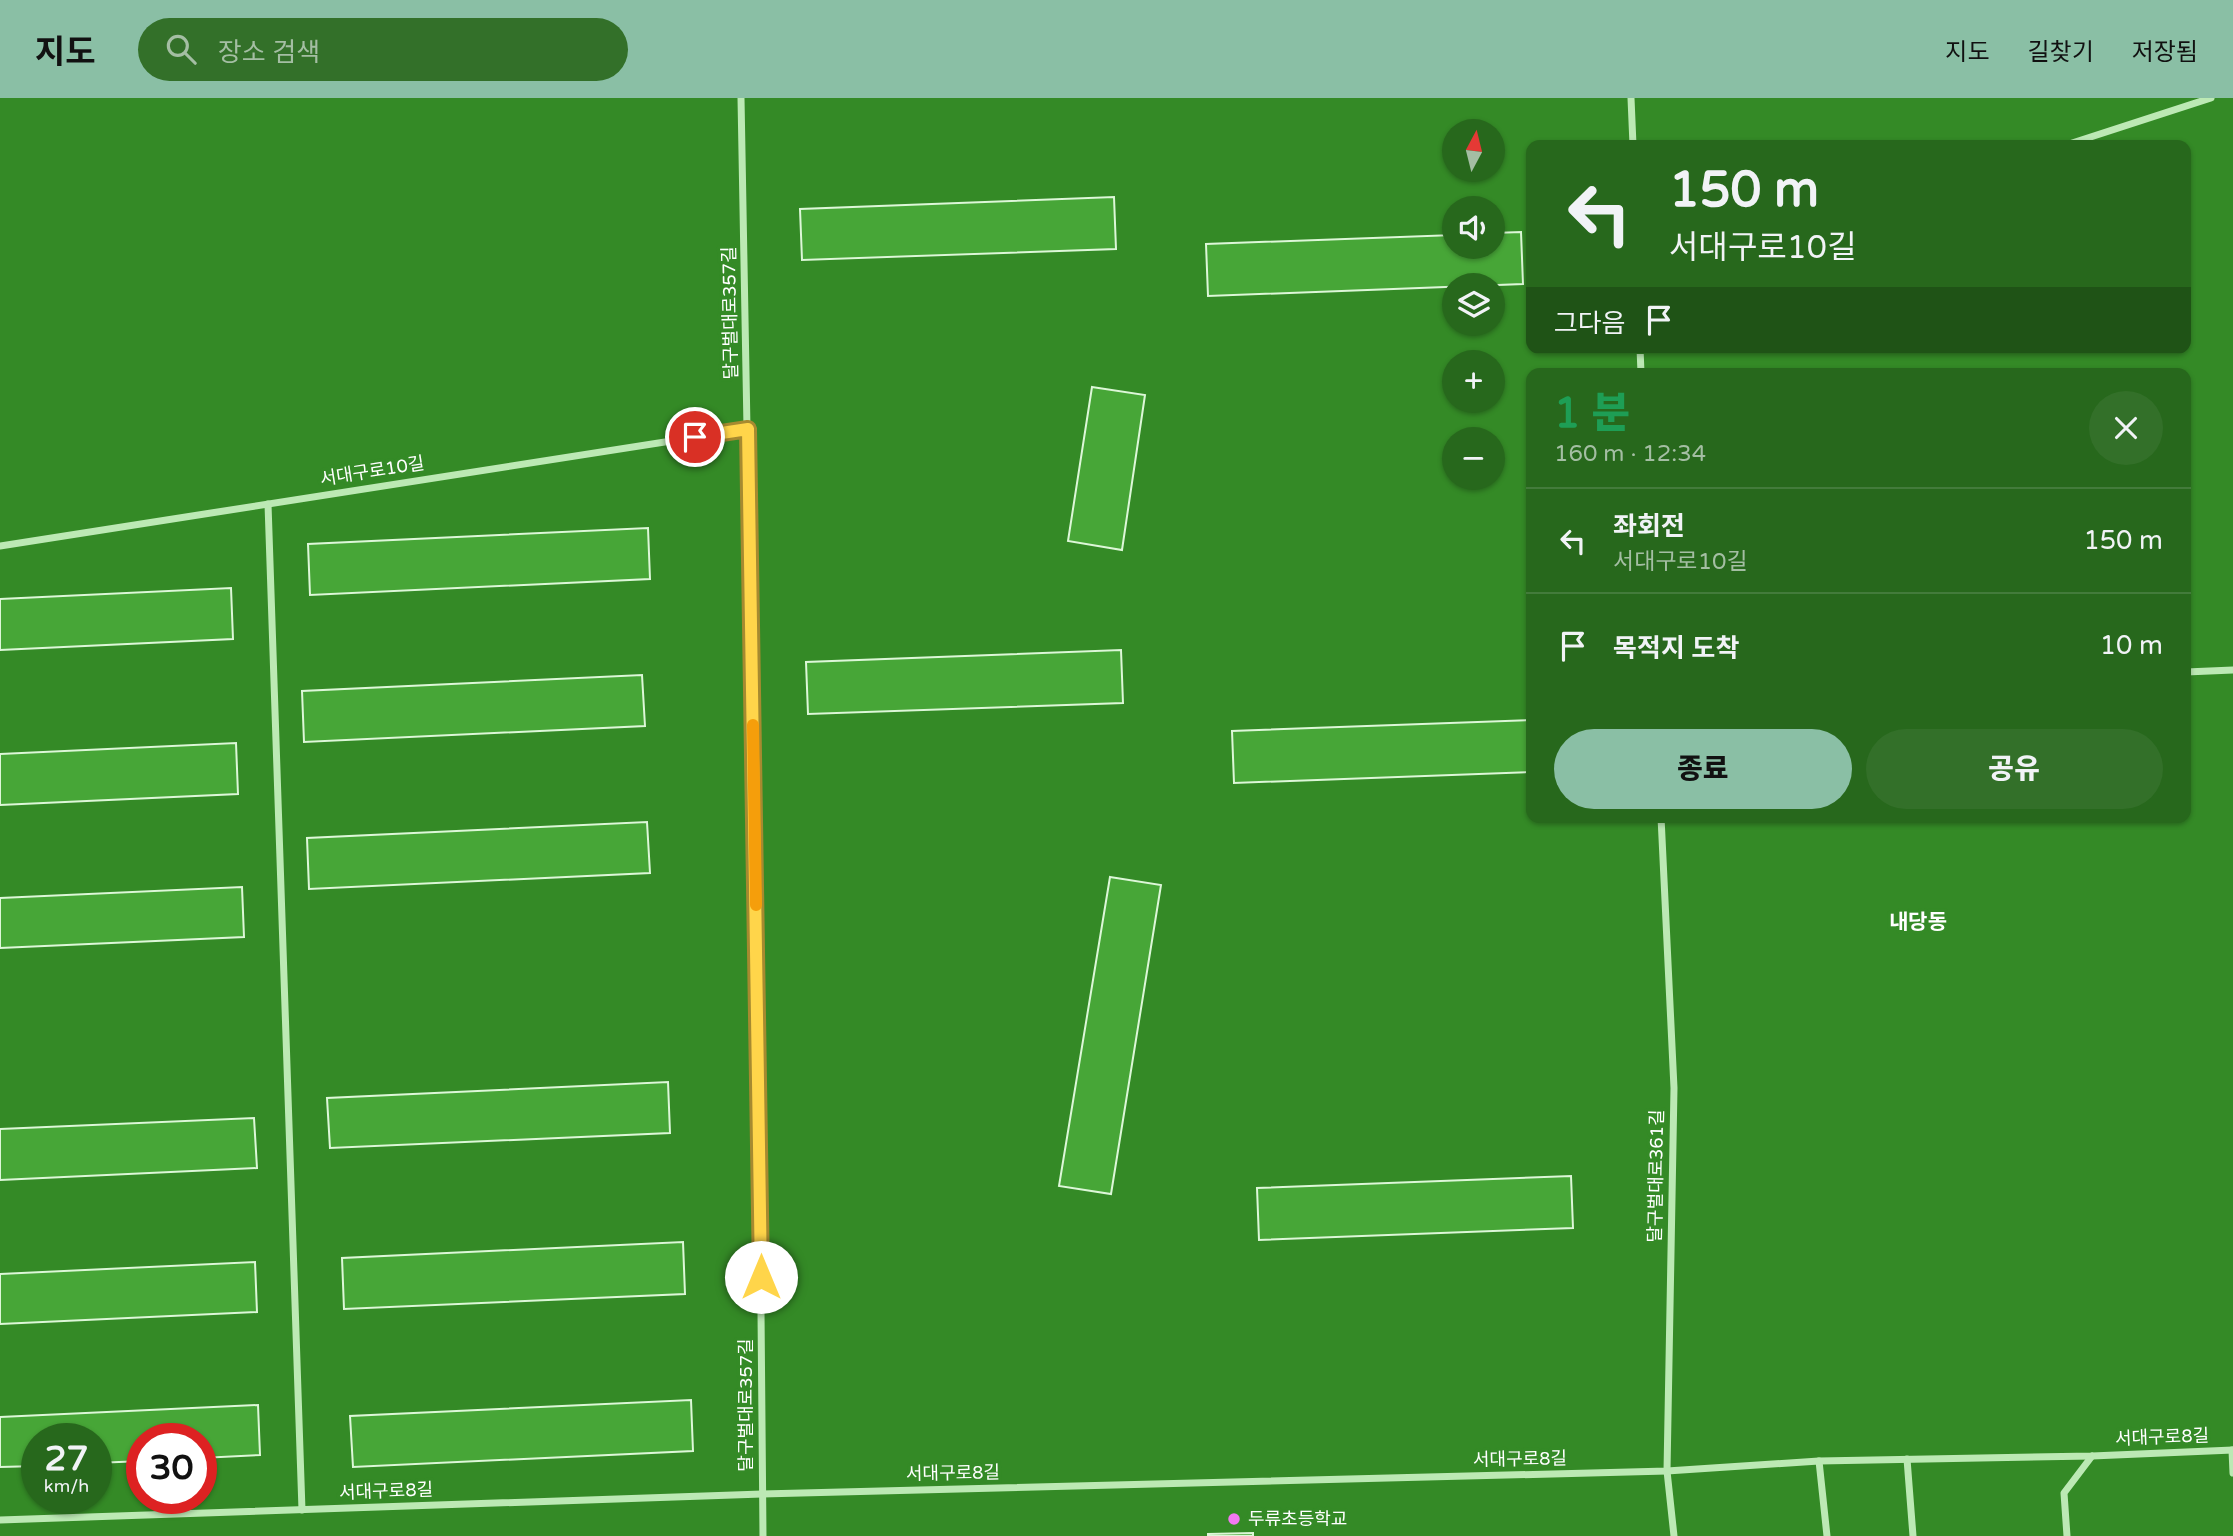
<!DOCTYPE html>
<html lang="ko">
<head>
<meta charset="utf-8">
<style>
	:root { --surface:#27681c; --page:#337029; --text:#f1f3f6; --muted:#a4bea3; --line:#437b3b; --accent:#8abfa5 }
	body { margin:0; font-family:"Varela Round","Noto Sans KR",sans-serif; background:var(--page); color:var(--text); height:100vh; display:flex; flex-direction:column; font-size:26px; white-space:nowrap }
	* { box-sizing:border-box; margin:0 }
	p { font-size:23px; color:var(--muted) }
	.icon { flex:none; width:38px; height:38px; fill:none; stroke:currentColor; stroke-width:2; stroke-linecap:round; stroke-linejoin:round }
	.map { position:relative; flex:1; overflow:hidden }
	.sheet { position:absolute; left:1526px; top:270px; width:665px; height:455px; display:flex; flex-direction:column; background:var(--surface); border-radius:14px; box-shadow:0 2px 5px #0004 }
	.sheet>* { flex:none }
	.banner { position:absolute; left:1526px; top:42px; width:665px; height:214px; border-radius:14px; box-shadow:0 2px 5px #0004; background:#27681c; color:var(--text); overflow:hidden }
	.needle { width:46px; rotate:7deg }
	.tools { position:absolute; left:1442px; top:21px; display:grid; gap:14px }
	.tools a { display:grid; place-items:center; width:63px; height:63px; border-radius:50%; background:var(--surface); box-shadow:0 2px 5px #0004; font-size:35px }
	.speed { position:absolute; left:21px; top:1325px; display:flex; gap:14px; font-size:35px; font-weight:700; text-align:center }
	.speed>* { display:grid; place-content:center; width:91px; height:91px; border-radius:50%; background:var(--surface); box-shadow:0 2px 5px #0004; line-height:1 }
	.speed small { font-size:18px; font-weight:400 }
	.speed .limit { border:10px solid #d22; background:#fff; color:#111 }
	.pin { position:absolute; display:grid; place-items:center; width:60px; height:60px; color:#fff; margin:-30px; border:4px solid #fff; border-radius:50%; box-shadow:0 2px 7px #0007 }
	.me { position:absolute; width:77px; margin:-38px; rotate:0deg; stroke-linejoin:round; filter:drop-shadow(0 0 5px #0008) }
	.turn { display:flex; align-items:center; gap:24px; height:147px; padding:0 28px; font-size:32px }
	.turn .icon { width:91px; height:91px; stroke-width:2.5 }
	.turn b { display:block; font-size:49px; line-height:60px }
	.then { display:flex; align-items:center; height:66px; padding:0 28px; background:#0003; gap:14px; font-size:26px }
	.round { display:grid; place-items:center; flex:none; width:74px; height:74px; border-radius:37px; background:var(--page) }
	.head { display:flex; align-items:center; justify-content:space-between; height:119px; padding:0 28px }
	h1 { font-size:42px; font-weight:800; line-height:52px; color:#1e9e55 }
	.action { display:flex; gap:14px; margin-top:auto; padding:14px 28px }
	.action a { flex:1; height:80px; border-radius:42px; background:var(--accent); color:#111; font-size:28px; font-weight:800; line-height:80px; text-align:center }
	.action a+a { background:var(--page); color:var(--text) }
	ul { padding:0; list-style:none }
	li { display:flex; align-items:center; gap:21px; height:105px; padding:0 28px; border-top:2px solid var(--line) }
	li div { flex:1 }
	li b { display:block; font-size:26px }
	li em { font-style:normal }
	header { display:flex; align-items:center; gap:42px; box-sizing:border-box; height:98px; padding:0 35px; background:var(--accent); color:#111 }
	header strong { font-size:33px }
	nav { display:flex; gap:38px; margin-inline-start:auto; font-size:24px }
	.search { width:490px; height:63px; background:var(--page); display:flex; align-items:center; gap:18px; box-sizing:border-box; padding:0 24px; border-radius:38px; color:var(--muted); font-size:26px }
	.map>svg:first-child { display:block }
	.building { fill:#47a637; stroke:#ddf7d8; stroke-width:2 }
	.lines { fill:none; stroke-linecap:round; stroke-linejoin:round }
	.street { stroke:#bce9b4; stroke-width:7 }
	.route-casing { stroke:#a68a30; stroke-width:18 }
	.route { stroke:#ffd54a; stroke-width:12 }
	.slow { stroke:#f59e0b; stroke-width:12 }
	.poi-dot { fill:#f279f1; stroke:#348a26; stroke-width:2.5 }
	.labels { text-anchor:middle; stroke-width:7; stroke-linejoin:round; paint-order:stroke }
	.street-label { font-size:18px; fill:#fff; stroke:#348a26 }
	.poi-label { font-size:18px; fill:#fff; stroke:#348a26; text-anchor:start }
	.quarter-label { font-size:21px; font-weight:bold; fill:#fff; stroke:#348a26 }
</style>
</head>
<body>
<header>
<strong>지도</strong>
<div class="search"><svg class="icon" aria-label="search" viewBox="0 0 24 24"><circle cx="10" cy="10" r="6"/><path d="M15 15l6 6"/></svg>장소 검색</div>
<nav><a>지도</a><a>길찾기</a><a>저장됨</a></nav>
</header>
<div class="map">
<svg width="2233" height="1438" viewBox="0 0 2233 1438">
	<rect width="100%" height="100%" fill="#348a26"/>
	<g class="building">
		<polygon points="1114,99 1116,151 802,162 800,111"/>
		<polygon points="1521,134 1523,186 1208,198 1206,146 1454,137 1454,149 1493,149 1493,135"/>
		<polygon points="1092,289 1145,297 1122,452 1068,443"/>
		<polygon points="648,430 650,481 310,497 308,446"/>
		<polygon points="231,490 233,541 0,552 0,501"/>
		<polygon points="1121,552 1123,605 808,616 806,564"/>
		<polygon points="642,577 645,628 304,644 302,593"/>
		<polygon points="1531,622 1531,674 1234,685 1232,633"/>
		<polygon points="236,645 238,696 0,707 0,656"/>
		<polygon points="647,724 650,775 309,791 307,740"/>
		<polygon points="1110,779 1161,787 1111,1096 1059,1088"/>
		<polygon points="242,789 244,839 0,850 0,800"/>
		<polygon points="668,984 670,1035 330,1050 327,1000"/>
		<polygon points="254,1020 257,1070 0,1082 0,1031"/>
		<polygon points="1571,1078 1573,1130 1259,1142 1257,1090"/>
		<polygon points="683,1144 685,1196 344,1211 342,1160"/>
		<polygon points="255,1164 257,1214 0,1226 0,1176"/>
		<polygon points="691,1302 693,1353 353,1369 350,1318"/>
		<polygon points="258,1307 260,1357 201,1360 201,1340 142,1340 142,1363 96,1365 96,1340 37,1340 37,1368 0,1369 0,1319"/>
		<polygon points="1253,1435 1253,1438 1208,1438 1208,1436"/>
	</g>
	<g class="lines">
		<g class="street">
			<polyline points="741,0 759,990 763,1438"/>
			<polyline points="1631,0 1633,47"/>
			<polyline points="2066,47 2211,0"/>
			<polyline points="1640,250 1641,275"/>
			<polyline points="268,406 302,1412"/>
			<polyline points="0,448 748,331"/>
			<polyline points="2186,574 2233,572"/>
			<polyline points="1661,719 1674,990 1667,1373 1674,1438"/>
			<polyline points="2232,1352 2233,1375"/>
			<polyline points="1907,1361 1913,1438"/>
			<polyline points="1819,1363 1827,1438"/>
			<polyline points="0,1422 762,1396 1667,1373 1819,1363 2092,1358 2233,1352"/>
			<polyline points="2067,1438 2064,1395 2092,1358"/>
		</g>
	</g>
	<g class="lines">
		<g class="route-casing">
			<polyline id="route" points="695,339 748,331 761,1179"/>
		</g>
		<use href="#route" class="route"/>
		<polyline class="slow" points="753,627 756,807"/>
	</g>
	<circle class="poi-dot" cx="1234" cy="1421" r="7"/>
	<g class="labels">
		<g class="street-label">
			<text transform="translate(730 215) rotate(-91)" y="6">달구벌대로357길</text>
			<text transform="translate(372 373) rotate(-9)" y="6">서대구로10길</text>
			<text transform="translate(1656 1078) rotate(-89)" y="6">달구벌대로361길</text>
			<text transform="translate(746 1307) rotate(-90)" y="6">달구벌대로357길</text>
			<text transform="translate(2162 1339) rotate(-2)" y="6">서대구로8길</text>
			<text transform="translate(1520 1361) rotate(-1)" y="6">서대구로8길</text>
			<text transform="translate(953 1375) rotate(-1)" y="6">서대구로8길</text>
			<text transform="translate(386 1393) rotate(-2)" y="6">서대구로8길</text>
		</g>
		<g class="poi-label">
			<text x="1248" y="1427">두류초등학교</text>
		</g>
		<g class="quarter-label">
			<text x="1918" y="831">내당동</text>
		</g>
	</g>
</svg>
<div class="tools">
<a><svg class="needle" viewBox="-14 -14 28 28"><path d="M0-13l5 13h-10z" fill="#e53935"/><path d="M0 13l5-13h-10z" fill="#a4bea3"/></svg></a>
<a><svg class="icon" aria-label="sound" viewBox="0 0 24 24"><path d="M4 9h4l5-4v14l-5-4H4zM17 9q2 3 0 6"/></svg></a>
<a><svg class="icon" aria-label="layers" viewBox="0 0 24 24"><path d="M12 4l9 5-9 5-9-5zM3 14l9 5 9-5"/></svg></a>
<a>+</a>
<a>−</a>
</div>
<div class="speed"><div>27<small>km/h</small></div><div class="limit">30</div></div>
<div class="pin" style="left:695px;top:339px;background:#d93025"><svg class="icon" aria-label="arrive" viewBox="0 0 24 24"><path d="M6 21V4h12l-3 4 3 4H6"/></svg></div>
<svg class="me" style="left:761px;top:1179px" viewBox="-20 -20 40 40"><circle r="19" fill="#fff"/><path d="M0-13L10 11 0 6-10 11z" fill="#ffd54a"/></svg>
<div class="banner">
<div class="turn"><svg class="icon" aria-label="left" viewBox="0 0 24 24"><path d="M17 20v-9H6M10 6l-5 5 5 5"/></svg><div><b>150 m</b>서대구로10길</div></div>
<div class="then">그다음<svg class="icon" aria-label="arrive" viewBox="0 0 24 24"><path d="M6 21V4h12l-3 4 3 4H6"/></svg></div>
</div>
<section class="sheet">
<div class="head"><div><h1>1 분</h1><p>160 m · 12:34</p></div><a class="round"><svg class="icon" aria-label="close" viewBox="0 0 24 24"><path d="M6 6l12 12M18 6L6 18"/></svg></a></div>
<ul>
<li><svg class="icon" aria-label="left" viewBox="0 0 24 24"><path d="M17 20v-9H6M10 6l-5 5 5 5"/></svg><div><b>좌회전</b><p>서대구로10길</p></div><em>150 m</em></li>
<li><svg class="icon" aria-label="arrive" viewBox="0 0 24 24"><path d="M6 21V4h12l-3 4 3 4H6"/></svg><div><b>목적지 도착</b></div><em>10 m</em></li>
</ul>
<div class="action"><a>종료</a><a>공유</a></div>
</section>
</div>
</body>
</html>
